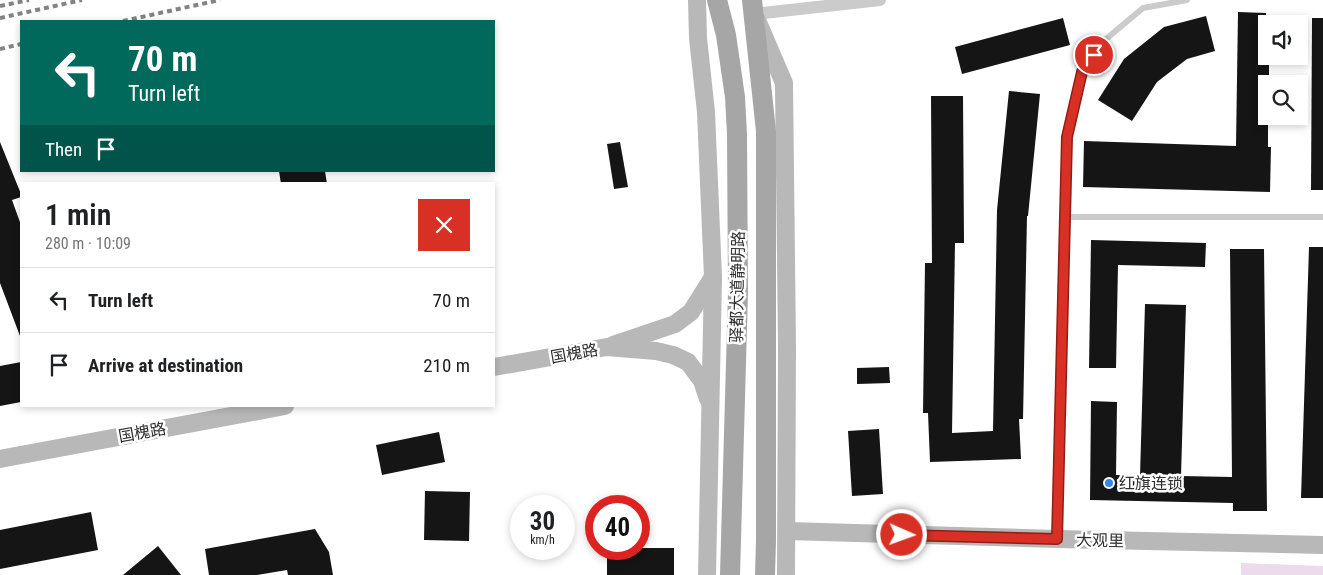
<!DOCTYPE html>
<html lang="en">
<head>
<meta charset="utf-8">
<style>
	:root { --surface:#fff; --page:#f2f2f2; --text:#202124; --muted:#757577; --line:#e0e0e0 }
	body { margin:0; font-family:"Roboto Condensed","Noto Sans SC",sans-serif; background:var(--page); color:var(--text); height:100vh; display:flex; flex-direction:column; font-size:19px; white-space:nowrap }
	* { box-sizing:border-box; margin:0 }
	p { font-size:16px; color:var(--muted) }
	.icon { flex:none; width:28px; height:28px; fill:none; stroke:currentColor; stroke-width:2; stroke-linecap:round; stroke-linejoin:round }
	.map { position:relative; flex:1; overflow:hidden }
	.details { position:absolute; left:20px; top:182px; width:475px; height:225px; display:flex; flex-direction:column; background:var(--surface); border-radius:0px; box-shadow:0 2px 8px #0003 }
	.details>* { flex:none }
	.hud { position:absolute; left:20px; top:20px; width:475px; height:152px; border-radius:0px; box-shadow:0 2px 8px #0003; background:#00695c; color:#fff; overflow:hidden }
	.fabs { position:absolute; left:1258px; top:15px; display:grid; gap:10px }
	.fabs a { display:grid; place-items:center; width:50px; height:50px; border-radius:0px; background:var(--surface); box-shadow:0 2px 8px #0003; font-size:25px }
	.speed { position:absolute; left:510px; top:495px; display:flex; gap:10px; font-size:25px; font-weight:700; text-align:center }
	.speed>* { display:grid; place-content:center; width:65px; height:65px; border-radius:50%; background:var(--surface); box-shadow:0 2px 8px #0003; line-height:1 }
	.speed small { font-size:12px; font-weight:400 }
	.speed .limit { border:8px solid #d22; background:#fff; color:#111 }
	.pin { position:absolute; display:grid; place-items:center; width:42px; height:42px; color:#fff; margin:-21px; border:2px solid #fff; border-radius:50%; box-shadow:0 1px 5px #0007 }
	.me { position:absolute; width:55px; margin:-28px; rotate:92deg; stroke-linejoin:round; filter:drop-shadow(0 0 4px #0008) }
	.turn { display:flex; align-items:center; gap:18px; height:105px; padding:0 25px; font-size:22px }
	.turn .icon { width:65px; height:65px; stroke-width:2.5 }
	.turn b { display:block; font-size:35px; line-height:42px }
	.then { display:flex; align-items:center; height:48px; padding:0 25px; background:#0003; gap:10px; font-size:19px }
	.round { display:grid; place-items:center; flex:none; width:52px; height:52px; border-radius:0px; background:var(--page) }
	.headline { display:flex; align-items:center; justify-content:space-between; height:85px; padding:0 25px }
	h1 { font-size:30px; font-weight:600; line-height:38px }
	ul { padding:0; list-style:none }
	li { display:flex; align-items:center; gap:15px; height:65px; padding:0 25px; border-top:1px solid var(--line) }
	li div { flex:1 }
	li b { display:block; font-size:19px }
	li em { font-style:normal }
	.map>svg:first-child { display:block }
	.green { fill:#ebdbeb }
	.building { fill:#151515 }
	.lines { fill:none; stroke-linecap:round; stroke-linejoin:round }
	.lane { stroke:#cbcbcb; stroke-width:6 }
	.street { stroke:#cbcbcb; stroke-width:12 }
	.secondary { stroke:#b8b8b8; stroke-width:18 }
	.primary { stroke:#a6a6a6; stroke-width:20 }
	.rail { stroke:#838383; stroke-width:4; stroke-dasharray:5 4; stroke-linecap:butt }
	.route-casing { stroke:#8d1f18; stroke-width:12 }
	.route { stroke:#d93025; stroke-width:9 }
	.poi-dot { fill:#2e8ae6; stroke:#fff; stroke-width:2 }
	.labels { text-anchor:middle; stroke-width:5; stroke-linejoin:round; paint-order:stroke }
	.street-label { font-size:16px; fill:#2e2e2e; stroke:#fff }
	.poi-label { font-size:16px; fill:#2e2e2e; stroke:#fff; text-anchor:start }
</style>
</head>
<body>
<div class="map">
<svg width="1323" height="575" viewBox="0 0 1323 575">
	<rect width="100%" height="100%" fill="#fff"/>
	<polygon class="green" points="1241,563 1323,566 1323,575 1241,575"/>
	<g class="building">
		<polygon points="1238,12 1266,13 1266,56 1269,56 1269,84 1266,84 1266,116 1268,116 1268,147 1271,147 1270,192 1083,187 1084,141 1236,146"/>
		<polygon points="1206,16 1215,51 1187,59 1157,82 1132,121 1098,100 1124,59 1164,27"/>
		<polygon points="1063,18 1070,45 962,74 955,47"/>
		<polygon points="1312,18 1323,18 1323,190 1311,190"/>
		<polygon points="1009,91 1040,94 1028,216 1027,216 1023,419 1019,419 1021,459 930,462 928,413 923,413 925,263 932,263 931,96 963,96 964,243 955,243 952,433 993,431 997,210"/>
		<polygon points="0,142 21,194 21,197 12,200 21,225 20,336 0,283"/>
		<polygon points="620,142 628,187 614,189 607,144"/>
		<polygon points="279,171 325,171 327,184 281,184"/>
		<polygon points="1091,240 1206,243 1205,267 1118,265 1116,368 1089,368"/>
		<polygon points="1309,247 1323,247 1323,498 1301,498"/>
		<polygon points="1230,249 1264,249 1267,511 1233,511 1233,503 1090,500 1091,401 1117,402 1116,475 1140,476 1145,304 1186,305 1181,476 1232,477"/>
		<polygon points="21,362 21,402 0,406 0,366"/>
		<polygon points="889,367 890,383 857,384 857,368"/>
		<polygon points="879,429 883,494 852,496 848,431"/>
		<polygon points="439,432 445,462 382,475 376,445"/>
		<polygon points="425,491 470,492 469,541 424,540"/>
		<polygon points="91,512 98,550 0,569 0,530"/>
		<polygon points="315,529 329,552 333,575 288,575 287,570 257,575 209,575 205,549"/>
		<polygon points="158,546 181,575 123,575"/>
		<polygon points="639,548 674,548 674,575 607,575 607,549"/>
	</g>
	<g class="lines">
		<g class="lane">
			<polyline points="1065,217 1323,217"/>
			<polyline points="1057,538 1067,137 1083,71 1106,39 1143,8 1187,0"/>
		</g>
		<polyline class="street" points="754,14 880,0"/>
		<g class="secondary">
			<polyline points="697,0 698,38 706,112 713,277 707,575"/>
			<polyline points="757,20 784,83 787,346 786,575"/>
			<polyline points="613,345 675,324 691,312 713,277"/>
			<polyline points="494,367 607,347 656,351 673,355 688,362 702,381 708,399"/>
			<polyline points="0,459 285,406"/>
			<polyline points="787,531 1057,539 1323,545"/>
		</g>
		<g class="primary">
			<polyline points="717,0 726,35 735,97 737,134 738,292 730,575"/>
			<polyline points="752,0 766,131 766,541 765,575"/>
		</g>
		<g class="rail">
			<polyline points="0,6 29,0"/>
			<polyline points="0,18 82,0"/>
			<polyline points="123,21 220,0"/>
			<polyline points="0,49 21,44"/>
		</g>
	</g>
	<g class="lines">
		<g class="route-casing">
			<polyline id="route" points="902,535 1057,539 1067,137 1082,72 1094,55"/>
		</g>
		<use href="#route" class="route"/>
	</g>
	<circle class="poi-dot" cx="1109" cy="483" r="5"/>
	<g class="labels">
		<g class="street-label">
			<text transform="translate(737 287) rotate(-89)" y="6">驿都大道静明路</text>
			<text transform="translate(574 353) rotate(-10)" y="6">国槐路</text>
			<text transform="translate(142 432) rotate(-10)" y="6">国槐路</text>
			<text transform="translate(1100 540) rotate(1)" y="6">大观里</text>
		</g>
		<g class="poi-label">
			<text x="1119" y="489">红旗连锁</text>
		</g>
	</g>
</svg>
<div class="fabs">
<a><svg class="icon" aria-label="sound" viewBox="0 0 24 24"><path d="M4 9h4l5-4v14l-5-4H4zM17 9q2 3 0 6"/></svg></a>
<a><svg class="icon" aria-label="search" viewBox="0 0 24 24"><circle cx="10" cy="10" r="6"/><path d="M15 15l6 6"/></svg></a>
</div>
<div class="speed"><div>30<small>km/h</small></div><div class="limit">40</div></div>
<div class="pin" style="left:1094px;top:55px;background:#d93025"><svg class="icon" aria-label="arrive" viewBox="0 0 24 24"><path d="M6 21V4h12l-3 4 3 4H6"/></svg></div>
<svg class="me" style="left:902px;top:535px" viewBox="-20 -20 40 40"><circle r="17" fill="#d93025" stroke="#fff" stroke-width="3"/><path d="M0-11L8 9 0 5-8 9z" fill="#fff"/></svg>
<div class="hud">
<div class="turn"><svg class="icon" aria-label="left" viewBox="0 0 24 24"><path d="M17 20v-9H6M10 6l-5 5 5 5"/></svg><div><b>70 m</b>Turn left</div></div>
<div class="then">Then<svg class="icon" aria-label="arrive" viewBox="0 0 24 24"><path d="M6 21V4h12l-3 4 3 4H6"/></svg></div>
</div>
<section class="details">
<div class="headline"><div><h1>1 min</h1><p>280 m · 10:09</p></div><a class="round" style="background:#d93025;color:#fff"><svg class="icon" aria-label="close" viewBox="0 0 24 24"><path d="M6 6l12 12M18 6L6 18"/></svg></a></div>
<ul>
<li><svg class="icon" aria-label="left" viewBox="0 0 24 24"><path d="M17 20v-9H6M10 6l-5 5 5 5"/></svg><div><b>Turn left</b></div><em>70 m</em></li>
<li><svg class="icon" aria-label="arrive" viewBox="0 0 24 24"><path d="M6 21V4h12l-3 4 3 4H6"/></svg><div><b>Arrive at destination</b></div><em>210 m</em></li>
</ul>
</section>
</div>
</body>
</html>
